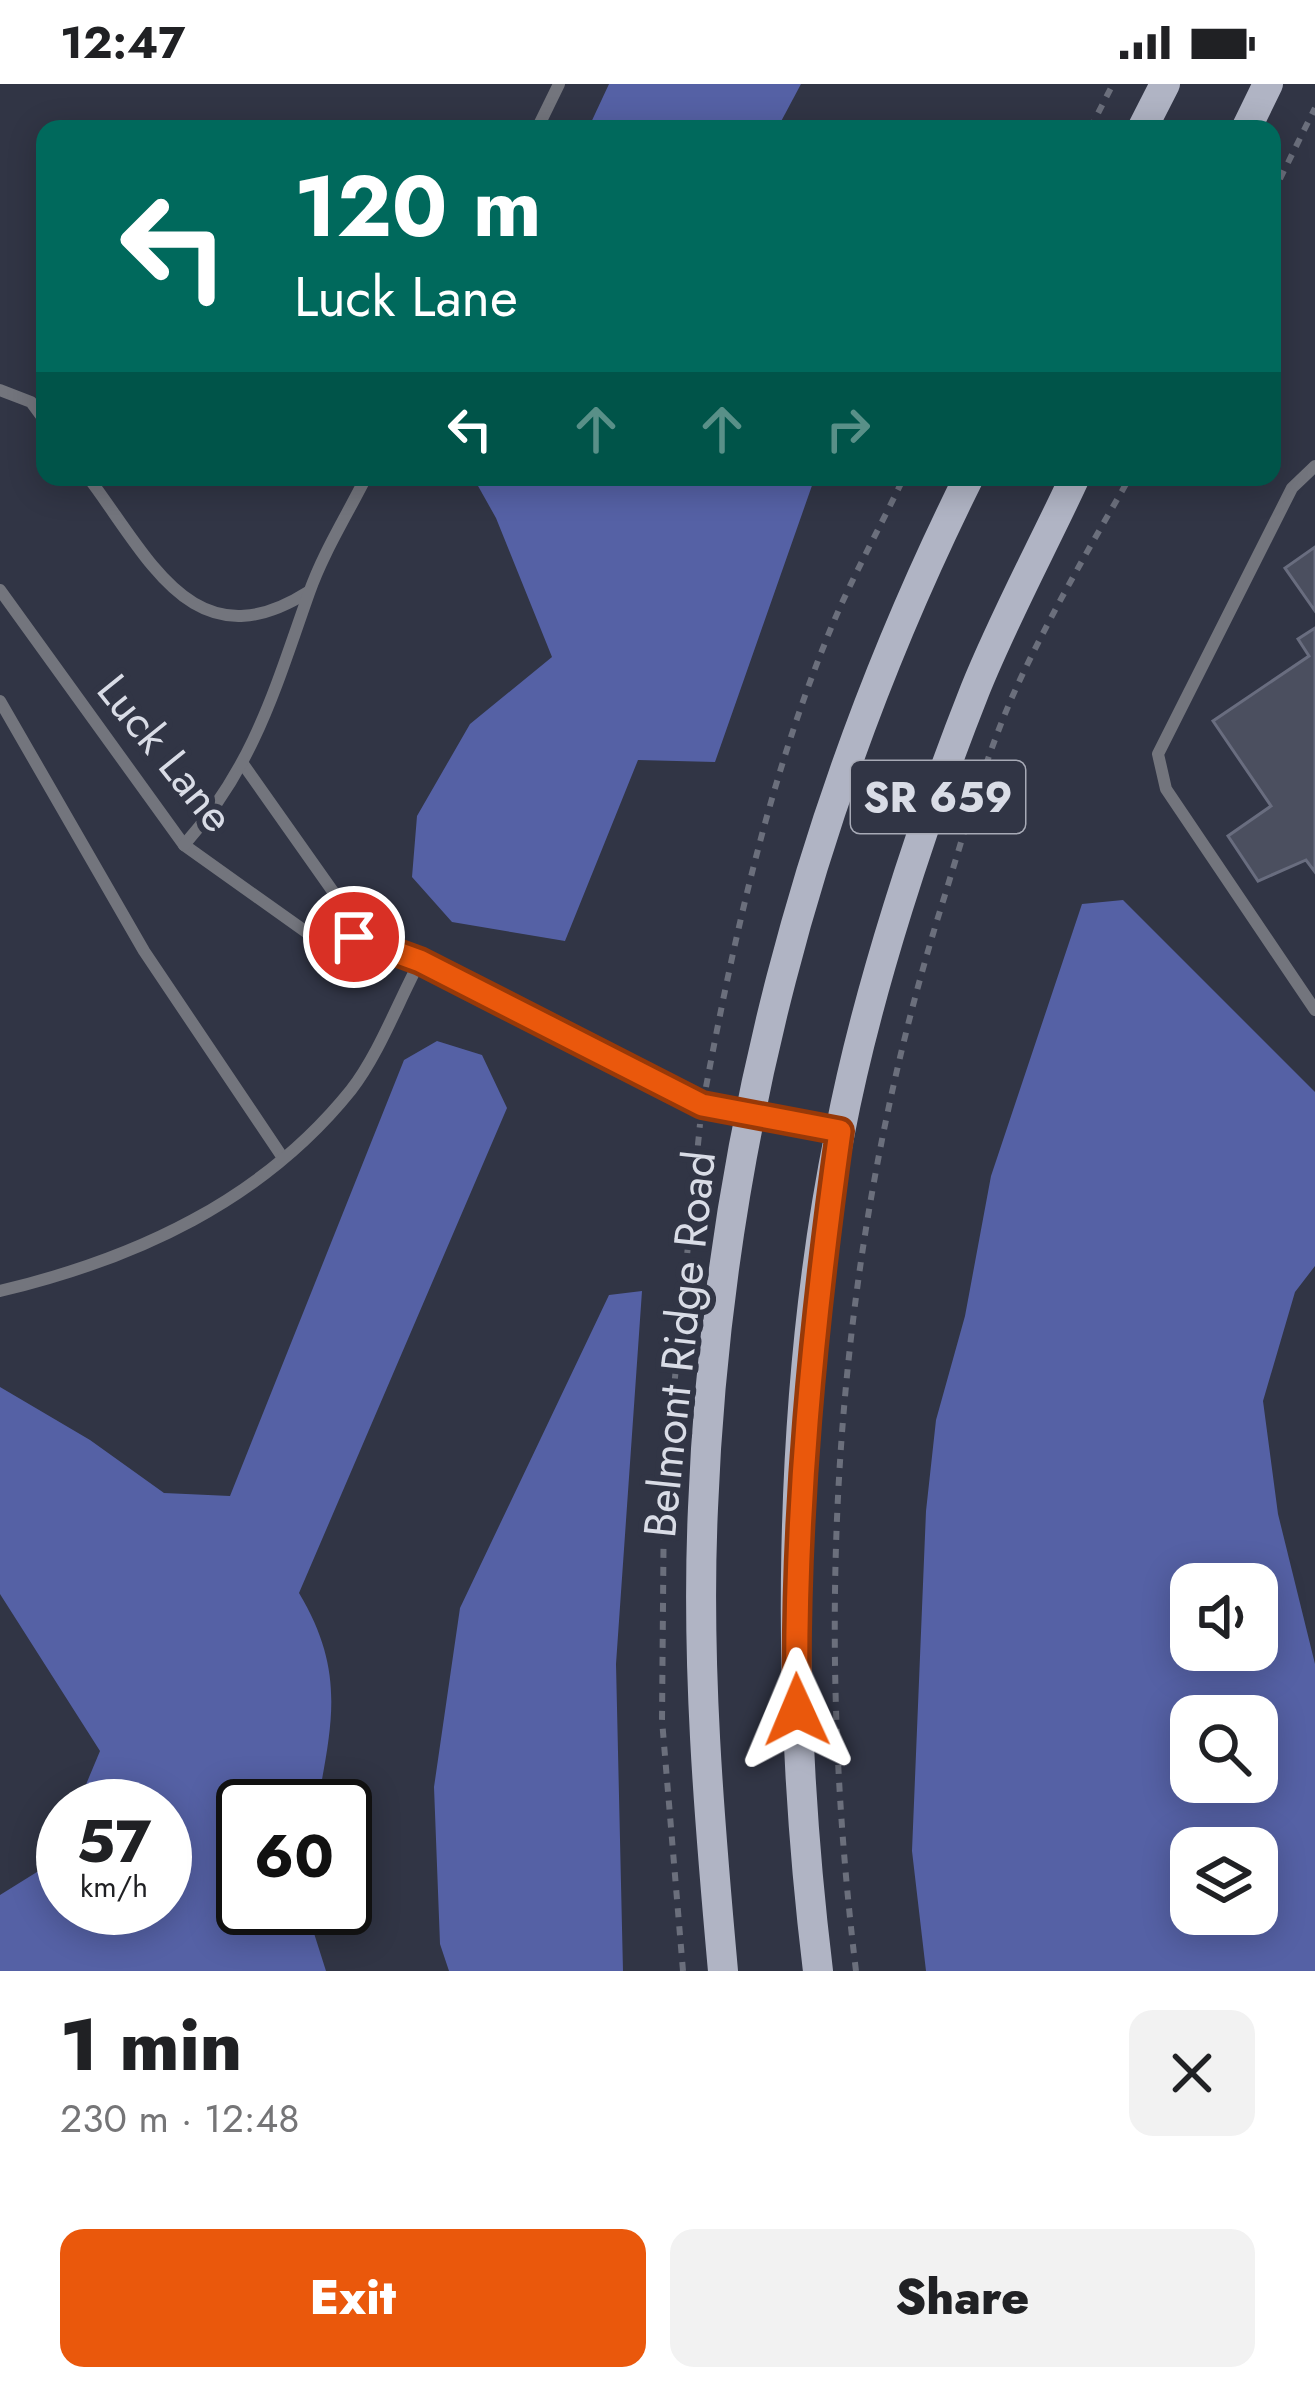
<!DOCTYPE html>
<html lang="en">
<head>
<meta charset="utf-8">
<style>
	:root { --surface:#fff; --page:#f2f2f2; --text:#202124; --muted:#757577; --accent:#ea580c }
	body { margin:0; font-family:Jost,sans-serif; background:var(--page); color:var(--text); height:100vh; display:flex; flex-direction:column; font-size:45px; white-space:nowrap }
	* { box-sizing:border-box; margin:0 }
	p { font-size:39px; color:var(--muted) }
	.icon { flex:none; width:66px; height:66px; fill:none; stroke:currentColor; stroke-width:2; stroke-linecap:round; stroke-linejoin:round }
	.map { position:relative; height:1887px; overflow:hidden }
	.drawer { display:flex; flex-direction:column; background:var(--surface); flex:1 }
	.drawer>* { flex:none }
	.top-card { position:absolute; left:36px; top:36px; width:1245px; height:366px; border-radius:24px; box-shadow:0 6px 30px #0003; background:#00695c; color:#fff; overflow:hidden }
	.tools { position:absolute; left:1170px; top:1479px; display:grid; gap:24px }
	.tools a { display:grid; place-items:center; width:108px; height:108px; border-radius:24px; background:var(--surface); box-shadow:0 6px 30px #0003; font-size:60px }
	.speed { position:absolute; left:36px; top:1695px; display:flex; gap:24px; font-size:60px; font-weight:700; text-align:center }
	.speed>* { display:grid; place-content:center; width:156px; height:156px; border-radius:50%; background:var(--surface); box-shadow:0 6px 30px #0003; line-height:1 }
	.speed small { font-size:30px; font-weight:400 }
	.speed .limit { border:6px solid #111; border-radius:18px; background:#fff; color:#111 }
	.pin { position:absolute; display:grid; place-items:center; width:102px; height:102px; color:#fff; margin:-51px; border:6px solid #fff; border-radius:50%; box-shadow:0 3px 12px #0007 }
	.me { position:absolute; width:132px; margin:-66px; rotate:359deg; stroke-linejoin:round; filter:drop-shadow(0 0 9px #0008) }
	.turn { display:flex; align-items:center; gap:42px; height:252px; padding:0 60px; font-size:54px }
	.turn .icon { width:156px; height:156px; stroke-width:2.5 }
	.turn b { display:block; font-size:84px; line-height:102px }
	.lanes { display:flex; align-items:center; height:114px; padding:0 60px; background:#0003; justify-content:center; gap:60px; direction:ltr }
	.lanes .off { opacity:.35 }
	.round { display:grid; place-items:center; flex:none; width:126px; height:126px; border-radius:24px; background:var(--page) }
	.headline { display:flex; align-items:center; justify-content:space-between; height:204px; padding:0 60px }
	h1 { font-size:72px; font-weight:800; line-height:90px }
	.action { display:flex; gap:24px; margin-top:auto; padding:24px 60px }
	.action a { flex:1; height:138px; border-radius:24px; background:var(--accent); color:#fff; font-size:48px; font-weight:800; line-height:138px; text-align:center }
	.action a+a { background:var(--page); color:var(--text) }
	.status { display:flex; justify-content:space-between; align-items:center; height:84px; padding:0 60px; background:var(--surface); direction:ltr }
	.status svg { height:33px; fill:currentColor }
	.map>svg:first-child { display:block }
	.forest { fill:#5561a5; fill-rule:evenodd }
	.building { fill:#4b4f5f; stroke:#696d7f; stroke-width:3 }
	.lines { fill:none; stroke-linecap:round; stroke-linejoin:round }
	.path { stroke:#6b6f7c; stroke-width:6; stroke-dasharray:9 9; stroke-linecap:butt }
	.lane { stroke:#73757d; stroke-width:12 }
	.primary { stroke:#b0b4c4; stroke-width:30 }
	.route-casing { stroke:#983908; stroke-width:30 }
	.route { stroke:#ea580c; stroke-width:21 }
	.labels { text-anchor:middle; stroke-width:12; stroke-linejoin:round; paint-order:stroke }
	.shield { fill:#313545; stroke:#a7aab6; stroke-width:3 }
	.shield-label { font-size:42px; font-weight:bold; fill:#d9dce6 }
	.street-label { font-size:45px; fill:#d9dce6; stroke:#313545 }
</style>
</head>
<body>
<div class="status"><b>12:47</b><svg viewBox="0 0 49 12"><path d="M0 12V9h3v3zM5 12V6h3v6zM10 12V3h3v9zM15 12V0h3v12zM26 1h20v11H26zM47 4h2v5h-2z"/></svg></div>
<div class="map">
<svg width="1315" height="1887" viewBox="0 0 1315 1887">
	<rect width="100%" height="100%" fill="#313545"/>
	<g class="forest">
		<polygon points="609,0 801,0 777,45 588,45"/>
		<polygon points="473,393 815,393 715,678 638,676 565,857 452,838 412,793 417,732 470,640 552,573 496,434"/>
		<path d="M 1123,816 L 1315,1008 L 1315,1182 L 1295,1208 L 1263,1317 L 1278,1430 L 1315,1580 L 1315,1887 L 926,1887 L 912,1767 L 926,1427 L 936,1336 L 965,1232 L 991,1092 L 1082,820 ZM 1191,1500 L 1257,1500 L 1257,1566 L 1191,1566 ZM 1191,1632 L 1257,1632 L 1257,1698 L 1191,1698 ZM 1191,1764 L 1257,1764 L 1257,1830 L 1191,1830 Z"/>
		<path d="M 437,957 L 482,971 L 507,1024 L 299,1509 C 345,1586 333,1637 317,1722 L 243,1722 L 243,1824 L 306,1824 L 326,1887 L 0,1887 L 0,1811 L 53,1778 L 63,1756 L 63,1824 L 165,1824 L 165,1722 L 77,1722 L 100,1667 L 0,1510 L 0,1303 L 90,1356 L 164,1409 L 230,1412 L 404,976 Z"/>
		<polygon points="642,1207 616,1580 623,1887 449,1887 440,1860 434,1703 460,1524 609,1211"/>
	</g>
	<g class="building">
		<polygon points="1315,463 1315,527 1285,484"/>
		<polygon points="1315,544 1315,788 1306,776 1258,797 1228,752 1271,722 1213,637 1309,572 1298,555"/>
	</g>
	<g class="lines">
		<g class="path">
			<polyline points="1090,45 1113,0"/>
			<polyline points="1272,111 1315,24"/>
			<path d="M 706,1003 C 734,854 768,701 825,559 C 847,502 878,448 904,393"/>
			<polyline points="683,1887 662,1636 664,1405 700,1040"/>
			<path d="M 856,1887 C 812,1525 834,1163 944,814 C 966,743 987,667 1018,600 C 1051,529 1091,461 1130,393"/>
		</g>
		<g class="lane">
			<polyline points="537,45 559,0"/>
			<polyline points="0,306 31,318 45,337"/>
			<polyline points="1315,382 1292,404 1158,670 1166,705 1315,926"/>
			<path d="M 88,393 C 150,475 194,580 308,508"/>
			<polyline points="0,506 184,761 309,850 354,853 420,877 702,1021 836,1047"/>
			<polyline points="0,617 144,867 283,1074"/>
			<polyline points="243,680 334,809 354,853"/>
			<path d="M 184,761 C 254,682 275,605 309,509 C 323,469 347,431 366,393"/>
			<path d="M 0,1207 C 135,1175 262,1117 351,1006 C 379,970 398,918 420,877"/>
		</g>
		<g class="primary">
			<polyline points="1142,45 1165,0"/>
			<polyline points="1246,45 1268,0"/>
			<path d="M 723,1887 C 709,1733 696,1578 703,1424 C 717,1066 809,714 969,393"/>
			<path d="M 818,1887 C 785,1617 786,1316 840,1048 C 867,907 922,740 975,606 C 1004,534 1042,464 1075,393"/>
		</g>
	</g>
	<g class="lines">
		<g class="route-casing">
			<path id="route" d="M 354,853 L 420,877 L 702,1021 L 840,1047 C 813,1240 794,1431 797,1626"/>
		</g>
		<use href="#route" class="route"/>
	</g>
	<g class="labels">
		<rect class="shield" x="851" y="677" width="174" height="72" rx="9"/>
		<g class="shield-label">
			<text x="938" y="728">SR 659</text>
		</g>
		<g class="street-label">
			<text transform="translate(166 669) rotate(51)" y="16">Luck Lane</text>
			<text transform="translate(679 1260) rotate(-84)" y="16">Belmont Ridge Road</text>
		</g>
	</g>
</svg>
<div class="tools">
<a><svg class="icon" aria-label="sound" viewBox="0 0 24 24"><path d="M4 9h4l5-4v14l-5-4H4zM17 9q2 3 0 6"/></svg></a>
<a><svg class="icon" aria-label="search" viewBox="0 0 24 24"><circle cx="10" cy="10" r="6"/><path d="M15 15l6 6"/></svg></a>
<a><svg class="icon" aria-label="layers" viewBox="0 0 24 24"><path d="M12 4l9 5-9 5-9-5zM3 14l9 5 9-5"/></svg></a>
</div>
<div class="speed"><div>57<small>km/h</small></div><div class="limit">60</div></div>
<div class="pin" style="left:354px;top:853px;background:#d93025"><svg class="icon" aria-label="arrive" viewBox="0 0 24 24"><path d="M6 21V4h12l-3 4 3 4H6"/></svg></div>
<svg class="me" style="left:797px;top:1626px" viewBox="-20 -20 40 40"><path d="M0-17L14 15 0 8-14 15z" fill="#ea580c" stroke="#fff" stroke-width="4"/></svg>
<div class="top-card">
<div class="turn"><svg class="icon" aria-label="left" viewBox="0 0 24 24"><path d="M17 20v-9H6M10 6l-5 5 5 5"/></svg><div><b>120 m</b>Luck Lane</div></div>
<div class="lanes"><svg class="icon" aria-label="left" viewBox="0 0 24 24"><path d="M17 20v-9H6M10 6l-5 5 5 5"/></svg><svg class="icon off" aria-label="ahead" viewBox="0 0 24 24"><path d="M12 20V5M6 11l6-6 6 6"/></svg><svg class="icon off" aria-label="ahead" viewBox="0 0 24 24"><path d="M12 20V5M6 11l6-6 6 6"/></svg><svg class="icon off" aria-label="right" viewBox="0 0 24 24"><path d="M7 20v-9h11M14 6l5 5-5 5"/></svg></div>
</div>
</div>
<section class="drawer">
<div class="headline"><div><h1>1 min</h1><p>230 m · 12:48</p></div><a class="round"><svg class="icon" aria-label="close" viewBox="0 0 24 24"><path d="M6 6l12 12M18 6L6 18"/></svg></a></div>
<div class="action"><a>Exit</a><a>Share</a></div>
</section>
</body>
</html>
